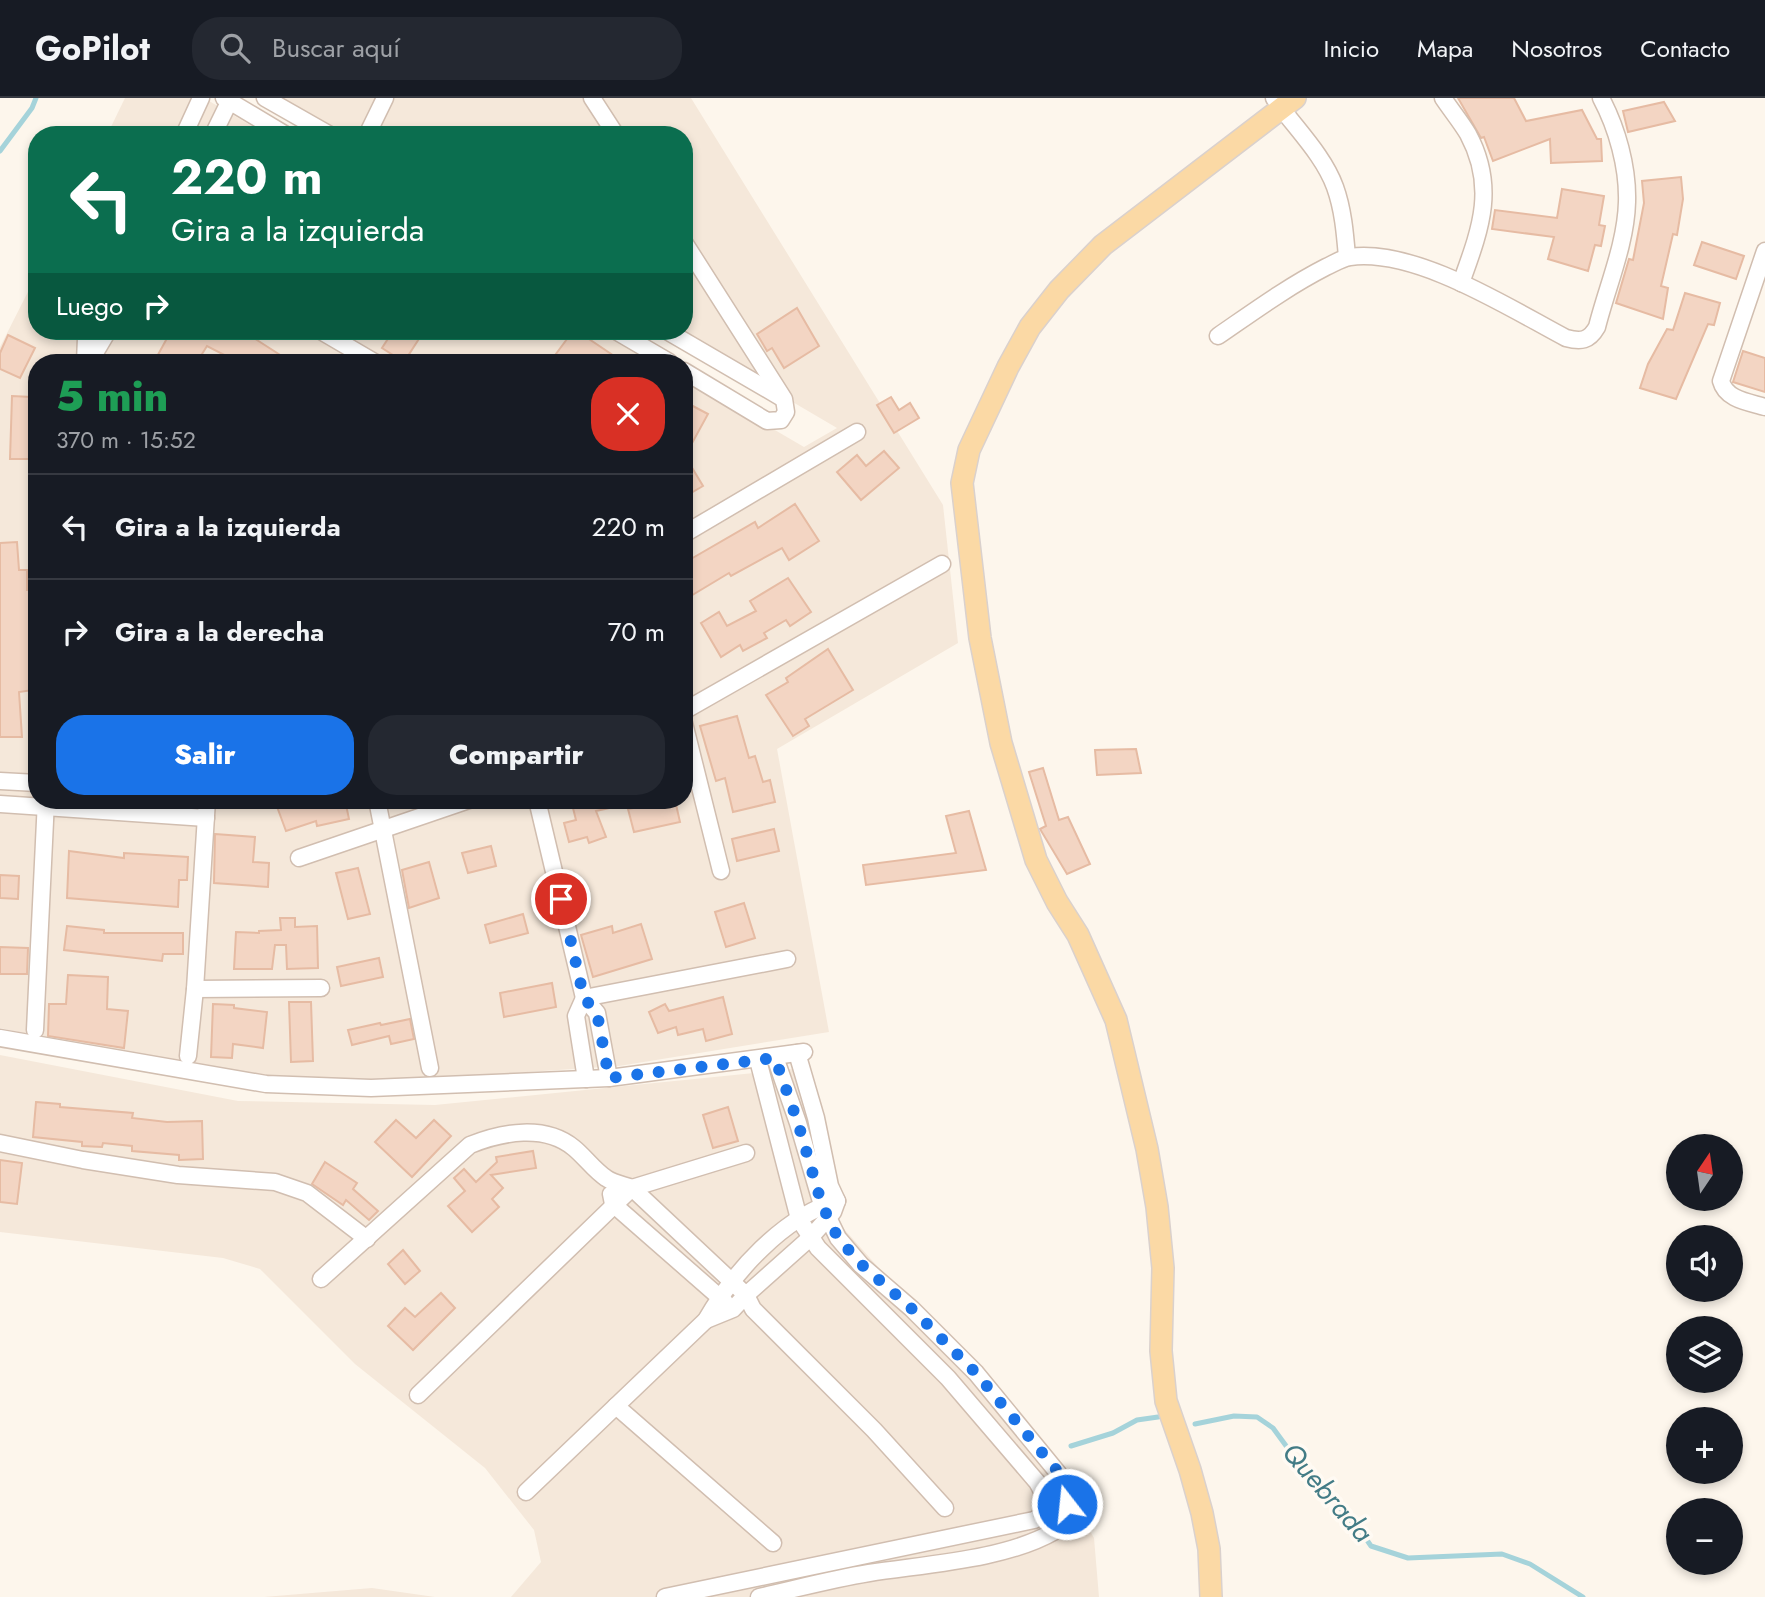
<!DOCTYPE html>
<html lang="es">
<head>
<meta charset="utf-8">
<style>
	:root { --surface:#171b24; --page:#242831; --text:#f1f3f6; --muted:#9ea1a6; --line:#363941; --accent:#1a73e8 }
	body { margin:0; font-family:Jost,sans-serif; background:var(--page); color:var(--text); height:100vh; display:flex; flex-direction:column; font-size:26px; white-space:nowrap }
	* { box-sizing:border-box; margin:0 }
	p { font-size:23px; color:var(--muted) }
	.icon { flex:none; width:38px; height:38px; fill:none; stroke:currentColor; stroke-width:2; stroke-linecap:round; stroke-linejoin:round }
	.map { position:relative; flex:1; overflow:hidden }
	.panel { position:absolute; left:28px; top:256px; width:665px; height:455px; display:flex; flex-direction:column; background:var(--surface); border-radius:28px; box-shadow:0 4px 10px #0003 }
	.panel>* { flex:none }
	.banner { position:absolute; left:28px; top:28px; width:665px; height:214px; border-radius:28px; box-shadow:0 4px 10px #0003; background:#0b6e4f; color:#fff; overflow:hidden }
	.needle { width:46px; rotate:13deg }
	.tools { position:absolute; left:1666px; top:1036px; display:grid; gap:14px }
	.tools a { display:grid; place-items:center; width:77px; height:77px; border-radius:50%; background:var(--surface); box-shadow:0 4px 10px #0003; font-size:35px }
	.pin { position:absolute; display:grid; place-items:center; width:60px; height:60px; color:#fff; margin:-30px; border:4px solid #fff; border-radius:50%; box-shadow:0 2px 7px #0007 }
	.me { position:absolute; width:77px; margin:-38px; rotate:344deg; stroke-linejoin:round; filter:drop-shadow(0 0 5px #0008) }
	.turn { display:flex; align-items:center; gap:24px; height:147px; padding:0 28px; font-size:32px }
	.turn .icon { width:91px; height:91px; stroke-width:2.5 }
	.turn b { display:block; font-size:49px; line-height:60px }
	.then { display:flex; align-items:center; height:66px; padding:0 28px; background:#0003; gap:14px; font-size:26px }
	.round { display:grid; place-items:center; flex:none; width:74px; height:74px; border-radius:28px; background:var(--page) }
	.overview { display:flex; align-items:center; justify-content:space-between; height:119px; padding:0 28px }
	h1 { font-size:42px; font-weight:800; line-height:52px; color:#1e9e55 }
	.button { display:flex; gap:14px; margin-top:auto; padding:14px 28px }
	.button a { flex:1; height:80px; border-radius:28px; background:var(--accent); color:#fff; font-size:28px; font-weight:800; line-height:80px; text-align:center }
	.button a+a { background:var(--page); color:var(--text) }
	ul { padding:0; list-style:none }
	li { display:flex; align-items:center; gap:21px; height:105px; padding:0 28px; border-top:2px solid var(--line) }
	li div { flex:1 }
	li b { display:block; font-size:26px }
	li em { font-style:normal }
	header { display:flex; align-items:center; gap:42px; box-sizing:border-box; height:98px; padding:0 35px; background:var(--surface); border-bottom:2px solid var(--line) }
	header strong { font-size:33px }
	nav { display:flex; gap:38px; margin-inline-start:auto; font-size:24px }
	.search { width:490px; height:63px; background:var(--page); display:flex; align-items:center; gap:18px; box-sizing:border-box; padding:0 24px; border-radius:28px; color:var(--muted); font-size:26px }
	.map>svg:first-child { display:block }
	.residential { fill:#f5e8da }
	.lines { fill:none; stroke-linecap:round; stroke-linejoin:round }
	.stream { stroke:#a5d3da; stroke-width:5 }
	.building { fill:#f3d5c3; stroke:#e6bba3; stroke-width:2 }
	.minor-casing { stroke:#d1beb0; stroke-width:19 }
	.major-casing { stroke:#dad1cd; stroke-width:24 }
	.minor { stroke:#fff; stroke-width:16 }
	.major { stroke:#fbd9a5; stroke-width:21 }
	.route { stroke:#1a73e8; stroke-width:12; stroke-dasharray:0 21.6 }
	.labels { text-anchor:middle; stroke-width:7; stroke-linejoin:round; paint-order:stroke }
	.water-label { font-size:28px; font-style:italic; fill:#437c86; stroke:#fffaf3 }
</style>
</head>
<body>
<header>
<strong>GoPilot</strong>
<div class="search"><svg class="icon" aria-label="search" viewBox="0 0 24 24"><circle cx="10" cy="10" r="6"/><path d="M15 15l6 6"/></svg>Buscar aquí</div>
<nav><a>Inicio</a><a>Mapa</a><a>Nosotros</a><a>Contacto</a></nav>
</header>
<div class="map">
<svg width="1765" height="1499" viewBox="0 0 1765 1499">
	<rect width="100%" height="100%" fill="#fdf6ec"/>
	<g class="residential">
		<polygon points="125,0 204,0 267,37 107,37"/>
		<polygon points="277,0 691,0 943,407 958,545 777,651 829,934 619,968 422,981 352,981 263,977 54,942 0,930 0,249 37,176 37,233 604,233 658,264 37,264 37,702 684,702 684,279 804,349 837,330 672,233 684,233 684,37 339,37"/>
		<polygon points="0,957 238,1003 435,1007 803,970 835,1121 1076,1390 1068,1394 1094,1440 1099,1499 511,1499 541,1464 534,1432 485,1370 355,1266 260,1171 223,1160 0,1134"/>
		<polygon points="372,1490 435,1499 264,1499"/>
	</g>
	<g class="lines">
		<g class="stream">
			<polyline points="0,53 32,10 36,0"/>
			<polyline points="1195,1326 1234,1318 1257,1319 1273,1330 1314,1386 1360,1432 1371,1448 1408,1460 1502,1456 1530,1466 1583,1499"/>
			<polyline points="1071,1348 1113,1335 1137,1322 1158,1319"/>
		</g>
	</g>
	<g class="building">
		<polygon points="1458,0 1514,0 1526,23 1582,12 1597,41 1601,41 1602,63 1551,65 1550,41 1493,63 1484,39 1481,40"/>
		<polygon points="1664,4 1675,23 1628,34 1623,13"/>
		<polygon points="1681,79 1683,101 1677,137 1673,136 1661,188 1668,190 1663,221 1616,205 1629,161 1633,162 1644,105 1642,83"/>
		<polygon points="1562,91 1604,98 1599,127 1605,128 1601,148 1595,147 1588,173 1548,161 1554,139 1492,131 1495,112 1557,120"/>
		<polygon points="1702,144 1744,158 1736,181 1694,167"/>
		<polygon points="1685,195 1720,205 1714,227 1708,226 1676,301 1640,290 1648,266 1667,231 1673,232"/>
		<polygon points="797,210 819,248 784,270 772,250 767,253 757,236"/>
		<polygon points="171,233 243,233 291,264 238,264 207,248 197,264 154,264"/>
		<polygon points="393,233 424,233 404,264 382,250"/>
		<polygon points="573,233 577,233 623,264 550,264"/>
		<polygon points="8,237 35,250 20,280 0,271 0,255"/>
		<polygon points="1743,253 1765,260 1765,294 1733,284"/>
		<polygon points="12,298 31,299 30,321 37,322 36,339 33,339 34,361 10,361"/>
		<polygon points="891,299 899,312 910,305 919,320 894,335 877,307"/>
		<polygon points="689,306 708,316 685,358 703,388 684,399 684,316"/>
		<polygon points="884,353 899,370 861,402 837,374 857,357 866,368"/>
		<polygon points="795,406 819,443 789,462 782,450 731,478 729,475 684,502 684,465 755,424 758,430"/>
		<polygon points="17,444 19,472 27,472 27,492 36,492 36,555 31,555 33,592 19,594 22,639 0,639 0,445"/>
		<polygon points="788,480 811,514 790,528 786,522 764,535 767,540 743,553 740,547 721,559 701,525 719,514 727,528 756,513 750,503"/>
		<polygon points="828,551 853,592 805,621 809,628 793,638 766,597 788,584 786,580"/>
		<polygon points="737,618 749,660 755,658 763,684 770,682 775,704 733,714 725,680 716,683 700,628"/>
		<polygon points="1136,651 1141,675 1097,677 1095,652"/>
		<polygon points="1043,670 1059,722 1068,719 1090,766 1067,776 1040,731 1046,728 1029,674"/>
		<polygon points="289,702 345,702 349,721 317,728 316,723 286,733 276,706"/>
		<polygon points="571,702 622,702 623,707 596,713 606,739 589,745 587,739 569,744 564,725 576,722"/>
		<polygon points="675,702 680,724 634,734 628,711"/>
		<polygon points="969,713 986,772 866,787 863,767 956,755 946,718"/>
		<polygon points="774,731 779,753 737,763 732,741"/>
		<polygon points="215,736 255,739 253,764 269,765 268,789 214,785"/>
		<polygon points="491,748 496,768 468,775 462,755"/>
		<polygon points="69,753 124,760 124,755 188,759 187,782 179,782 178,809 67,800"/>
		<polygon points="429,764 439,800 409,810 402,772"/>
		<polygon points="358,770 370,816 348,821 336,775"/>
		<polygon points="0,777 19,778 18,801 0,800"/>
		<polygon points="744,805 755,840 726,849 715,814"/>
		<polygon points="523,816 528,835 490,845 485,827"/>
		<polygon points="280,820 295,820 295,829 317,828 318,870 287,871 286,847 275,847 272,871 234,871 236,834 259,835 259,833 281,832"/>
		<polygon points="641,826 652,861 593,879 581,837 612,828 613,835"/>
		<polygon points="67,828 104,832 104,835 183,835 183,856 163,856 162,863 64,852"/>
		<polygon points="0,849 28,850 27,876 0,876"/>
		<polygon points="379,860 383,879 341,888 337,869"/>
		<polygon points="68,877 108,879 107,911 128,913 124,950 48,938 49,906 66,906"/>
		<polygon points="552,885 556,909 504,919 500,895"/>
		<polygon points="723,899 732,936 706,943 703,931 678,937 676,929 658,935 649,914 665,906 669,913"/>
		<polygon points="289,904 311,904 313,963 291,964"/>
		<polygon points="213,906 234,907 234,910 267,914 263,950 233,946 232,960 211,959"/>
		<polygon points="410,921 414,941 391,946 389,938 352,947 348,932 380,925 381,927"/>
		<polygon points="36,1004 60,1006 60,1009 133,1015 132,1020 167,1024 202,1023 203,1061 179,1062 179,1057 132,1053 132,1048 103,1045 102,1049 82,1048 82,1044 33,1039"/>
		<polygon points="728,1009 738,1043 713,1050 703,1017"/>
		<polygon points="396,1022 416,1040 434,1022 451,1038 412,1079 375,1044"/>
		<polygon points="533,1053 536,1070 491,1077 503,1090 492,1101 499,1109 472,1134 448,1108 465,1093 454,1080 464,1071 476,1084 497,1064 496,1059"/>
		<polygon points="0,1062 22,1065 17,1106 0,1104"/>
		<polygon points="325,1064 357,1085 353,1091 378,1113 369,1122 346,1102 343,1107 312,1086"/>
		<polygon points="403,1152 420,1173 405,1186 388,1166"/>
		<polygon points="441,1195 455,1210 413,1252 388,1228 405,1210 415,1219"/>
	</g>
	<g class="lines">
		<g class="minor-casing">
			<g id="minor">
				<polyline points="224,0 286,37"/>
				<polyline points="265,0 330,37"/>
				<polyline points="592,0 616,37"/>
				<path d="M 1274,0 C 1294,29 1323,56 1335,89 C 1343,111 1345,135 1347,159"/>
				<path d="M 1443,0 C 1451,12 1461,24 1468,36 C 1497,90 1480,132 1461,185"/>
				<polyline points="184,37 201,0"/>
				<polyline points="213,37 231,0"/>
				<polyline points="367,37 385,0"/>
				<polyline points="684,144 784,301 786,314 781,322 767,323 684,273"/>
				<path d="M 1765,153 L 1721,283 C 1726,302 1749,304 1765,309"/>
				<polyline points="321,233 374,264"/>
				<polyline points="616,233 669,264"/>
				<polyline points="667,233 782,300"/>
				<path d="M 1218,238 C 1253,214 1287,189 1326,169 C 1333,166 1342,160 1350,159 C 1416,150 1509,210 1566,240 C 1581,244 1589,243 1597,229 C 1607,189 1626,146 1627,104 C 1628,69 1617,30 1601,0"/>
				<polyline points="85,262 95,255 108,233"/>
				<polyline points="85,264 86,240 89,233"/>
				<polyline points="684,436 857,334"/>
				<polyline points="684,613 942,466"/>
				<polyline points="684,625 721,773"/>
				<polyline points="0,683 37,685"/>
				<polyline points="377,702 430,970"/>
				<polyline points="537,702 584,900 597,915 609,980"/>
				<polyline points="0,706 206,720"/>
				<polyline points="299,760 469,702"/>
				<polyline points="195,891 321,890"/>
				<polyline points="584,900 787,861"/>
				<polyline points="584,900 576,918 586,981"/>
				<polyline points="35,932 46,702"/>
				<polyline points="0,940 266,986 371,990 609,980 804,954"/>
				<polyline points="188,958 195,891 207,702"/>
				<polyline points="0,1045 83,1062 178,1077 275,1084 307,1095 367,1141"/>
				<polyline points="611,1096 613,1106 725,1204"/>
				<path d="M 321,1181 L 470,1047 C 502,1034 545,1026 574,1050 C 585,1059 594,1072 606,1080 C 613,1085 624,1087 632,1090 L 746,1197 L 753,1211 L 874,1332 L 945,1410"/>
				<polyline points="706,1222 733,1211 746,1197 810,1140 833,1114 837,1103 830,1088 816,1020 797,955"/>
				<polyline points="418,1297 632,1090 746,1055"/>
				<polyline points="616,1308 773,1445"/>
				<path d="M 526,1394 L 706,1222 C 733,1175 783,1119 837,1103"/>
				<path d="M 665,1499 L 1034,1422 L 1041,1418 C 1045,1404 1045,1397 1037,1384 L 948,1280 L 818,1150 L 799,1121 L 758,962"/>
				<path d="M 759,1499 C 795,1491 832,1481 869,1475 C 926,1466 1005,1462 1055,1433 C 1067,1412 1070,1396 1058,1375 L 976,1275 L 912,1211 L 861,1167 L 838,1140 L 822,1107 L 798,1025 L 775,959"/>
			</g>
		</g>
		<g class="major-casing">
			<polyline id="major" points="1211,1499 1209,1451 1202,1415 1190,1372 1166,1303 1161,1253 1163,1170 1157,1109 1147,1051 1116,922 1078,837 1057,804 1036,762 1001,645 980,540 962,385 969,352 1008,269 1030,229 1059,192 1103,147 1295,0"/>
		</g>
		<use href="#minor" class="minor"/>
		<use href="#major" class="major"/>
	</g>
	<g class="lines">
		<polyline class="route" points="561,801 584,900 597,915 609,980 775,960 798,1025 822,1107 838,1140 862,1167 912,1211 976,1275 1059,1375 1066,1388 1067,1406"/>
	</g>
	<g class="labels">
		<g class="water-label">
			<text transform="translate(1328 1394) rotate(49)" y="10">Quebrada</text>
		</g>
	</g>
</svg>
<div class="tools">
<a><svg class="needle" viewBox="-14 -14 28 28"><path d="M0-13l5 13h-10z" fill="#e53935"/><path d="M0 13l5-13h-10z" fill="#9ea1a6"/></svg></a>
<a><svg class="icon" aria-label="sound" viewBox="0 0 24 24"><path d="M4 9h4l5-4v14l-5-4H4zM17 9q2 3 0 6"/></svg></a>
<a><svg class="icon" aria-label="layers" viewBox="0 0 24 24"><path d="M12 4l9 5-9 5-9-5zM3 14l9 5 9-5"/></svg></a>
<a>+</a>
<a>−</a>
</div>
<div class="pin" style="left:561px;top:801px;background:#d93025"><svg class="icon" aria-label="arrive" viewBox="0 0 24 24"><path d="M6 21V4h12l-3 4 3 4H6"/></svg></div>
<svg class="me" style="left:1067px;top:1406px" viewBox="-20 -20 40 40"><circle r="17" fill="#1a73e8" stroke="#fff" stroke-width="3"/><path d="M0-11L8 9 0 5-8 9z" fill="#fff"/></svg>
<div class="banner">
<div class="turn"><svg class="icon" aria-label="left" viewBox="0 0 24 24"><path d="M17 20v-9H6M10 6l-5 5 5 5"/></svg><div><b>220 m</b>Gira a la izquierda</div></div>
<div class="then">Luego<svg class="icon" aria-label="right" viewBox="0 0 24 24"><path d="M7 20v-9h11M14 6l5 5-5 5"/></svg></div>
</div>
<section class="panel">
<div class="overview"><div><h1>5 min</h1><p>370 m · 15:52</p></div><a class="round" style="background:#d93025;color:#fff"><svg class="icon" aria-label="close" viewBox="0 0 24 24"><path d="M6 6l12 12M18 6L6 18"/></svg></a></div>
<ul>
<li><svg class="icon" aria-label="left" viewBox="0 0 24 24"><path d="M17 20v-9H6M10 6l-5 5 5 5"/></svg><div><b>Gira a la izquierda</b></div><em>220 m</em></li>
<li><svg class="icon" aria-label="right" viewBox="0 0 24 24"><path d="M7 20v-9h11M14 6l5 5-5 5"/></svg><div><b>Gira a la derecha</b></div><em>70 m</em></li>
</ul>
<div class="button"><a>Salir</a><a>Compartir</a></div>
</section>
</div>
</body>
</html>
